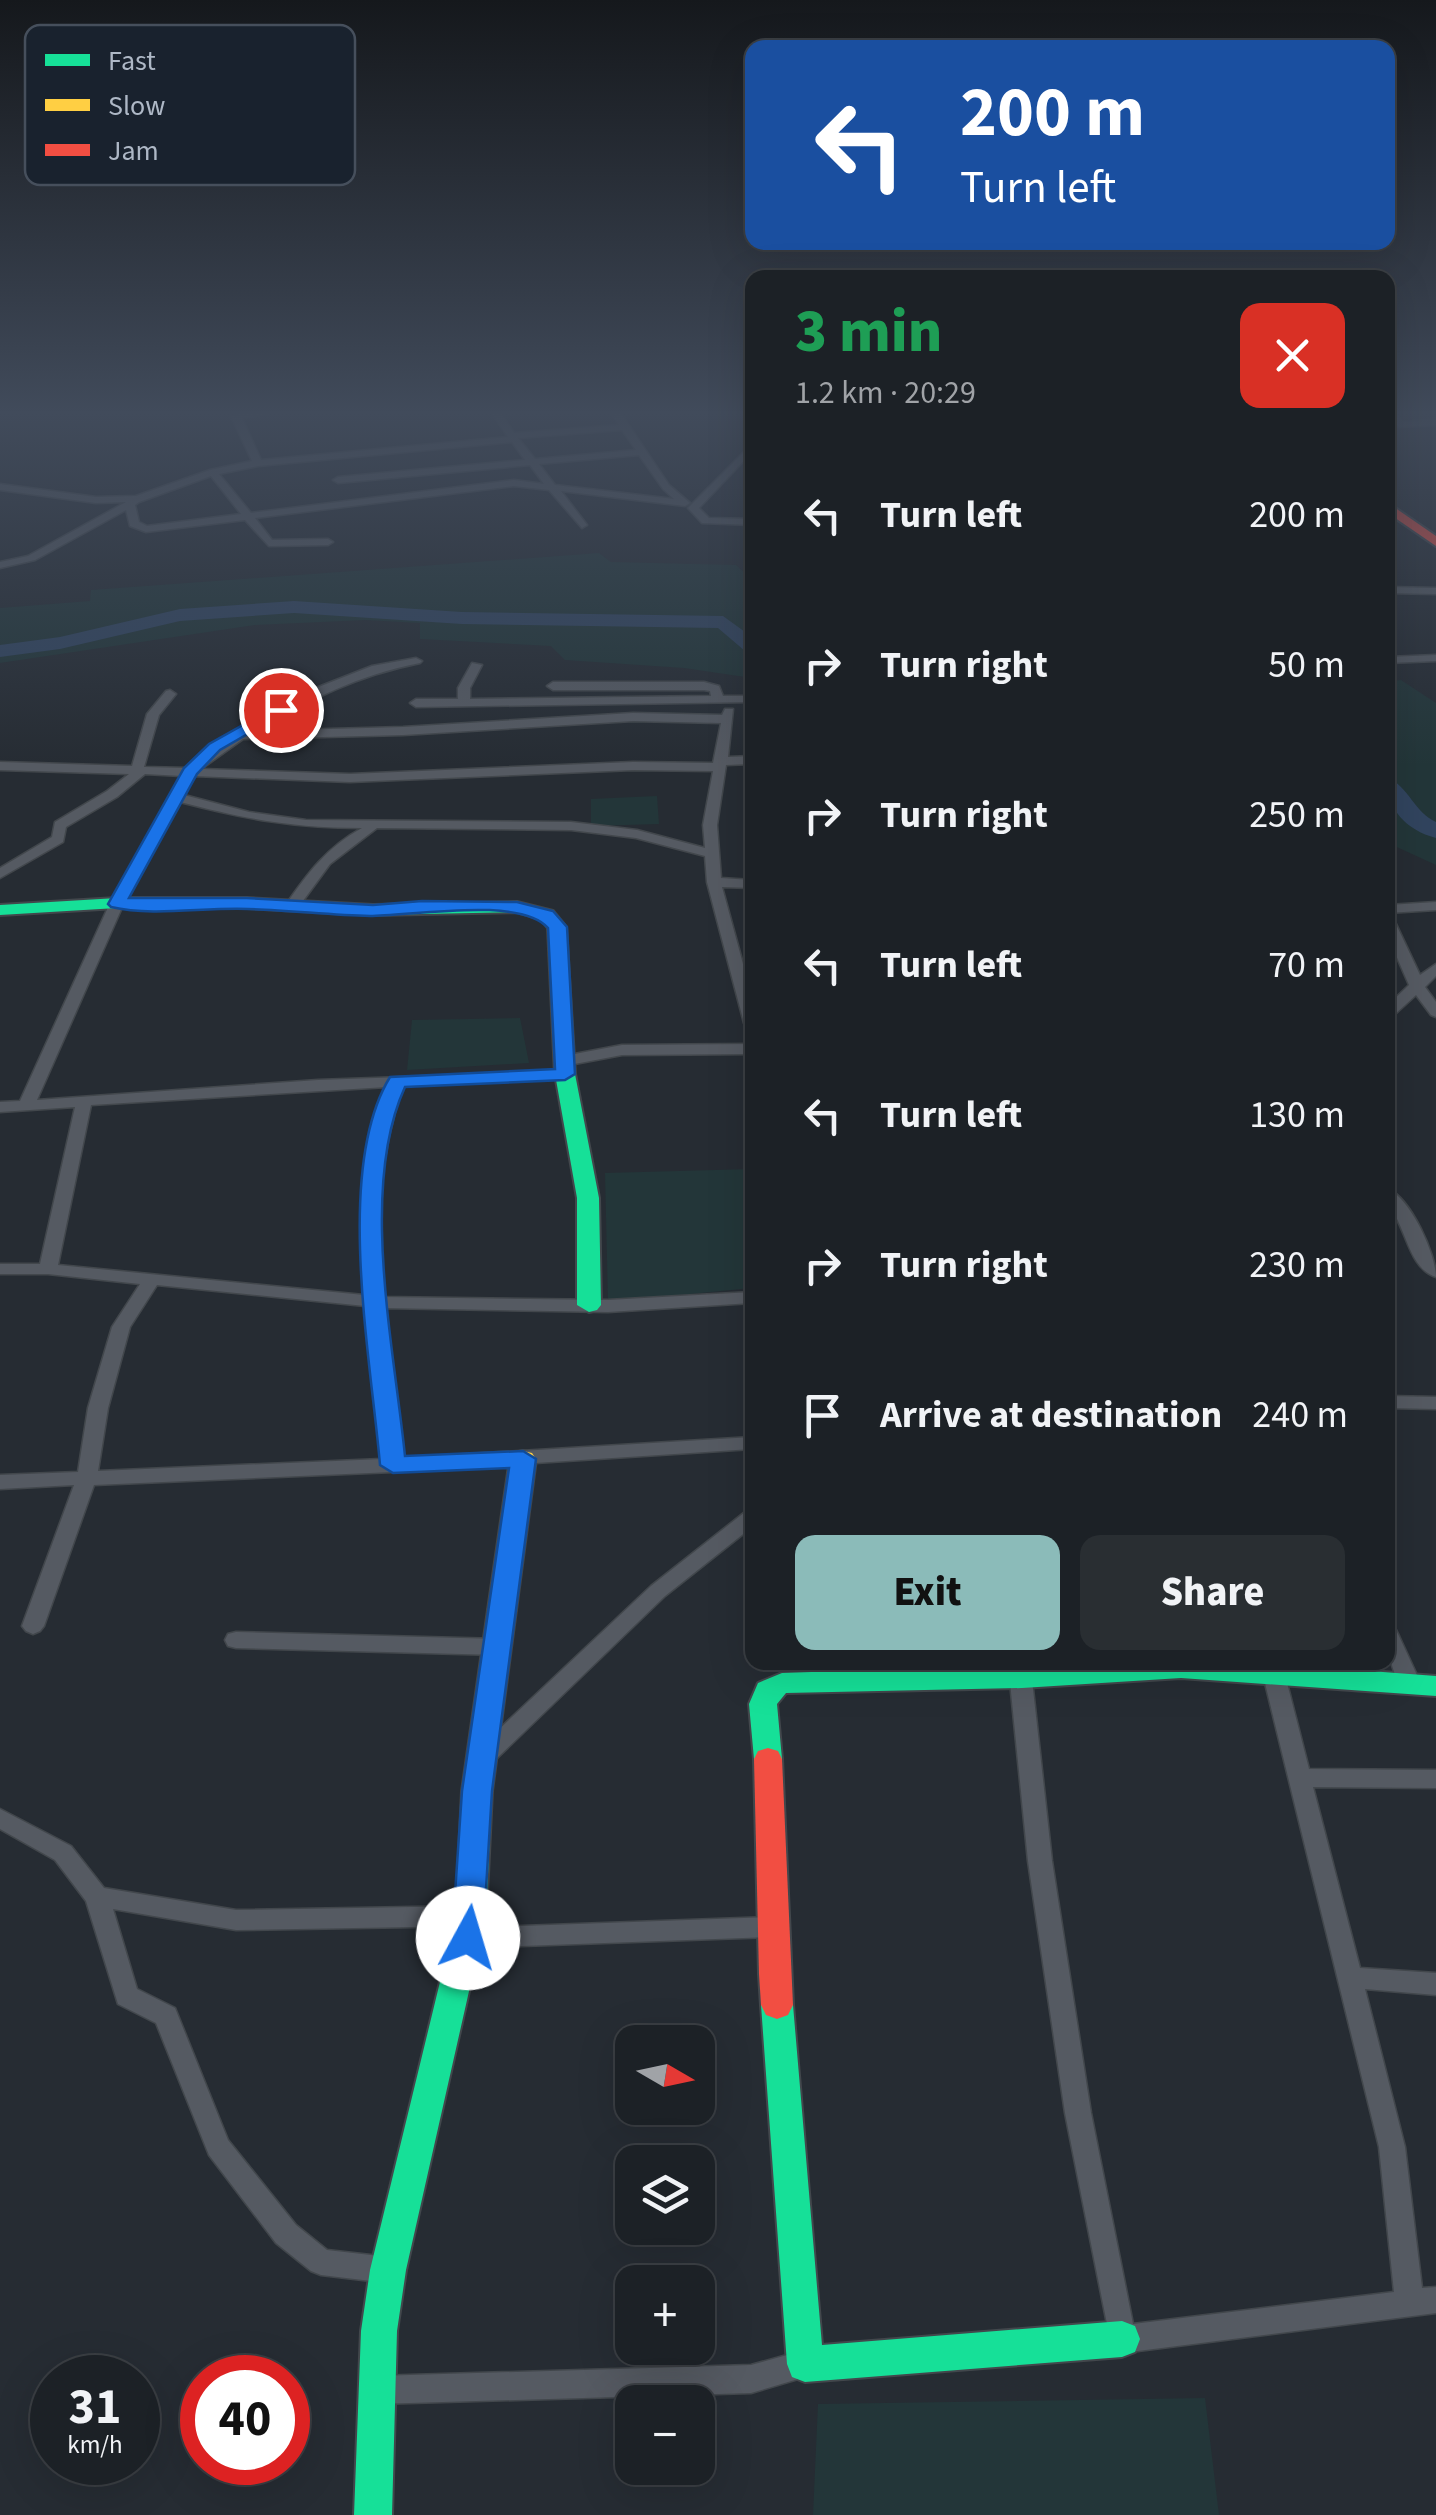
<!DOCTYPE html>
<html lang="en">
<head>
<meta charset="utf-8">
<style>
	:root { --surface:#1c2126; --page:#292e32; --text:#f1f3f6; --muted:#a0a3a7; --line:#3a3e43; --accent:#8bbbb9 }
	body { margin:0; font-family:"Source Sans 3",sans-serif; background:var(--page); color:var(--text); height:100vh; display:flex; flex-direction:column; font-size:38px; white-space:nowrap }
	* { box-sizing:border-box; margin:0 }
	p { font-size:32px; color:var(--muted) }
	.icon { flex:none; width:55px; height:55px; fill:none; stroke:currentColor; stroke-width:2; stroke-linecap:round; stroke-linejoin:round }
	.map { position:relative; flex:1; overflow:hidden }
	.panel { position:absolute; left:745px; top:270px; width:650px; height:1400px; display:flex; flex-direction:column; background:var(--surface); border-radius:20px; box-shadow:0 10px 40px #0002,0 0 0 2px var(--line) }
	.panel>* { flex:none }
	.top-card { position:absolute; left:745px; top:40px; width:650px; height:210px; border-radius:20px; box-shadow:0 10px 40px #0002,0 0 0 2px var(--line); background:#1a4fa0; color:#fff; overflow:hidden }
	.needle { width:65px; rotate:99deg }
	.controls { position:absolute; left:615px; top:2025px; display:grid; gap:20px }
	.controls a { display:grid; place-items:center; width:100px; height:100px; border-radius:20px; background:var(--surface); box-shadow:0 10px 40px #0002,0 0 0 2px var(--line); font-size:50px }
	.speed { position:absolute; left:30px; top:2355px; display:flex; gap:20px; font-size:50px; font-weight:700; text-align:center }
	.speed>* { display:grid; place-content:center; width:130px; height:130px; border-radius:50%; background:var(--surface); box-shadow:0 10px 40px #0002,0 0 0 2px var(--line); line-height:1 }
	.speed small { font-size:25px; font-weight:400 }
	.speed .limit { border:15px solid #d22; background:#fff; color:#111 }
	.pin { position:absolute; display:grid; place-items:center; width:85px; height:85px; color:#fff; margin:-42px; border:5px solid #fff; border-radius:50%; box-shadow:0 2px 10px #0007 }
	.me { position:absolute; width:110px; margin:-55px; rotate:6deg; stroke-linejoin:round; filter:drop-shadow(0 0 8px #0008) }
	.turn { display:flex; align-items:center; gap:35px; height:210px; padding:0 50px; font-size:45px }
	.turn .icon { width:130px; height:130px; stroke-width:2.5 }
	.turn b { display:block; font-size:70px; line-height:85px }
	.round { display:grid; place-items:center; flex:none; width:105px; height:105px; border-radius:20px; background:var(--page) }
	.overview { display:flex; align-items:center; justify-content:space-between; height:170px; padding:0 50px }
	h1 { font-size:60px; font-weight:800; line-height:75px; color:#1e9e55 }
	.primary-button { display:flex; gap:20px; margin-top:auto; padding:20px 50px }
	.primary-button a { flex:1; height:115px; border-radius:20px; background:var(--accent); color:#111; font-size:40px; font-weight:800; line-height:115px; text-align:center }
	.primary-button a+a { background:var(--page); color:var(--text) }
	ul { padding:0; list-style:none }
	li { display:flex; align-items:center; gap:30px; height:150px; padding:0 50px }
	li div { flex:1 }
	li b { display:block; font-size:38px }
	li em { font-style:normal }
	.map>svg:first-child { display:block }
	.green { fill:#233639 }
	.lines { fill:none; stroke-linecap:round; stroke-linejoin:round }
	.river { fill:#31445e; fill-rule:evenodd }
	.street-casing { stroke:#42474c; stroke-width:3 }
	.fast-casing { stroke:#42474c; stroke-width:4 }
	.slow-casing { stroke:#42474c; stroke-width:4 }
	.jam-casing { stroke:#42474c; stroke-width:4 }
	.street { fill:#555a62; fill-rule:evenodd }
	.fast { fill:#16e098; fill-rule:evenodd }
	.slow { fill:#ffcf43; fill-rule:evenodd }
	.jam { fill:#f24e42; fill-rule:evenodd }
	.route { fill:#1a73e8; stroke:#114b97; stroke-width:2.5 }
	.key { fill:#19222e; stroke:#464f5c; stroke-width:2.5 }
	.key-label { font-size:28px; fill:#aeb8c6 }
</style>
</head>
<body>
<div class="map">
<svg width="1436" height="2515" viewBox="0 0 1436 2515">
	<rect width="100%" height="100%" fill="#262c33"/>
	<g class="green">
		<polygon points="599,553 611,562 736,565 752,580 752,678 684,668 565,660 551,646 420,639 420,623 365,620 255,625 0,663 0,608 90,601 91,590"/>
		<polygon points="1401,680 1436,703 1436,865 1388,843 1388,681"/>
		<polygon points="657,796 659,824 591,826 591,799"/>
		<polygon points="520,1018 529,1063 407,1070 412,1020"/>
		<polygon points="752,1169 752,1288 608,1302 605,1173"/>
		<polygon points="1205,2398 1219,2515 813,2515 818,2404"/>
	</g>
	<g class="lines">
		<g class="river">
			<polygon points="294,601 462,612 723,616 752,637 752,653 745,651 718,628 462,624 294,613 180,621 60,649 0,657 0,645 60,637 180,609"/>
			<path d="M 1388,778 C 1408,786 1415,813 1436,822 L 1436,838 C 1406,830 1386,809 1388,778 Z"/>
		</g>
		<g class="street-casing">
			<g id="street">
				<path d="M 244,412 L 278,412 L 242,418 L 261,460 L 508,437 L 491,412 L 500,412 L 514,433 L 619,425 L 611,412 L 620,412 L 669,485 L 690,503 L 685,506 L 561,491 L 587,525 L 582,528 L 549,490 L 514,486 L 255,518 L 272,540 L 328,539 L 333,542 L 328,545 L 269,546 L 245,520 L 146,532 L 130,526 L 126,510 L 35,560 L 0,568 L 0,562 L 28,556 L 126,502 L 96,503 L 0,490 L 0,484 L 96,497 L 136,496 L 210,470 L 252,461 L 231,416 ZM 622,430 L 636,450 L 535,459 L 518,438 ZM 512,442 L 525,460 L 338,477 L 333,480 L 338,483 L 530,465 L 544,484 L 514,480 L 251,513 L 219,474 L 258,466 ZM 639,455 L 663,489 L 674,499 L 555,485 L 539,464 ZM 211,476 L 241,514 L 147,526 L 139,522 L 135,505 L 139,502 Z"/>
				<polygon points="1388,412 1393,412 1404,422 1436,419 1436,425 1399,427 1388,417"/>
				<polygon points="752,444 752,452 699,508 709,518 752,519 752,525 702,523 688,508"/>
				<polygon points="1388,587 1436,588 1436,594 1388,593"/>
				<polygon points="1436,655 1436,661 1388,663 1388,657"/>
				<path d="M 416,658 L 422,661 L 420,663 C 355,676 314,698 257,731 L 403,727 L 633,713 L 722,715 L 725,709 L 733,709 L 728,757 L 752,756 L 752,764 L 726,765 L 717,825 L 721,878 L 752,880 L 752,888 L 722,887 L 752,997 L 752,1027 L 744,1023 L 707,882 L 705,856 L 636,838 L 571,830 L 377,828 L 330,864 L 297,909 L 292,910 L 285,906 C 307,874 327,847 362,828 C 293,828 246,819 180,802 L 124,903 L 37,1100 L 318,1080 L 571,1071 L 573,1074 L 565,1079 L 403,1086 C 379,1155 375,1224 382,1297 L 608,1300 L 752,1292 L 752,1303 L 608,1312 L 383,1308 L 402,1458 L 752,1437 L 752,1449 L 393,1472 L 94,1485 L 44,1626 L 40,1631 L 33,1634 L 26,1631 L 22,1626 L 74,1485 L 0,1489 L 0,1475 L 78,1472 L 88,1408 L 112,1327 L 140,1284 L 48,1274 L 0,1274 L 0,1264 L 40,1264 L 75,1107 L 0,1112 L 0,1102 L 20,1101 L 110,903 L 182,776 L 145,774 L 117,797 L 66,827 L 63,842 L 0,878 L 0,868 L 52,837 L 55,822 L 107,791 L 129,774 L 0,770 L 0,762 L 132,766 L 147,714 L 166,691 L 170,690 L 176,694 L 159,715 L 144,767 L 187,768 L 234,732 L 316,688 L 372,666 ZM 633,721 L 721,723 L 713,763 L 633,762 L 350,774 L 201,769 L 243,739 L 403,735 ZM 633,770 L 713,771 L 703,825 L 705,848 L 637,830 L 571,822 L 306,820 L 249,812 L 184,795 L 194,776 L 350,782 ZM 387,1087 C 363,1155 358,1223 364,1295 L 58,1265 L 91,1105 ZM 157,1285 L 365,1306 L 382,1459 L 98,1471 L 108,1408 L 130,1327 Z"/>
				<polygon points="472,663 482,665 470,688 470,699 711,696 710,691 704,690 553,690 547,686 553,682 704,682 719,686 723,696 752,696 752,702 416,707 410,703 416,699 458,699 458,688"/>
				<polygon points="1436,902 1436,910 1388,913 1388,905"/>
				<polygon points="1388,918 1395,922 1420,975 1436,964 1436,976 1425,987 1436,1002 1436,1017 1431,1015 1416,995 1393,1016 1388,1017 1388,1005 1409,985 1388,937"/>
				<polygon points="752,1044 752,1054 622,1055 564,1066 556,1061 564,1056 622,1045"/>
				<path d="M 1388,1189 C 1411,1199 1436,1255 1436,1277 C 1408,1268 1407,1228 1388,1204 Z"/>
				<polygon points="1388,1396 1436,1397 1436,1409 1388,1408"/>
				<polygon points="752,1510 752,1527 665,1596 493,1762 485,1765 477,1762 474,1756 477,1750 651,1586 745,1512"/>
				<path d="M 1388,1628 L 1396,1630 L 1399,1636 L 1421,1684 L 1418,1690 L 1410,1692 L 1402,1690 C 1391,1668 1387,1652 1388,1628 Z"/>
				<polygon points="236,1632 499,1639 507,1641 510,1647 507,1653 499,1655 236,1648 228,1646 225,1640 228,1634"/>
				<polygon points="1008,1662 1030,1662 1052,1861 1091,2113 1133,2324 1394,2292 1379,2147 1263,1675 1266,1669 1274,1667 1282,1669 1285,1675 1309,1769 1436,1770 1436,1788 1313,1787 1360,1968 1436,1973 1436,1995 1365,1989 1405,2147 1422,2288 1436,2287 1436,2313 1122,2353 1112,2349 1065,2113 1028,1861"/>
				<polygon points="0,1809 71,1846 104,1888 236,1910 471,1906 480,1909 483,1916 480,1923 471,1926 236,1930 113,1909 137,1989 175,2008 228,2140 296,2225 327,2250 388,2257 398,2261 402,2270 398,2279 388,2283 321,2275 311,2271 276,2243 209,2155 156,2023 118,2004 86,1901 55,1860 0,1829"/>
				<polygon points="771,1917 780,1920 783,1927 780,1934 771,1937 468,1948 459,1945 456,1938 459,1931 468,1928"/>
				<polygon points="805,2350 815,2354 819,2364 815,2374 751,2393 376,2404 366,2400 362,2390 366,2380 376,2376 751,2365"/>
			</g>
		</g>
		<g class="fast-casing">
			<g id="fast">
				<polygon points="117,898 247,898 373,905 517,902 553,911 566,927 575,1074 599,1198 601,1305 597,1310 589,1312 577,1305 577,1198 555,1074 548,928 541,919 517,912 373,915 247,908 117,908 0,915 0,905"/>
				<polygon points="502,1600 512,1603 516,1610 492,1791 486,1916 406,2270 397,2331 392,2515 354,2515 361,2331 370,2270 456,1916 462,1791 488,1610 492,1603"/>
				<polygon points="1104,1662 1250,1662 1436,1676 1436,1696 1181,1678 1022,1688 786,1693 777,1704 782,1759 778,1767 768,1770 758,1767 754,1759 749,1704 758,1683 782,1673"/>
				<polygon points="777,1991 788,1995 793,2005 822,2345 1122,2321 1135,2326 1140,2339 1135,2352 1122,2357 805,2382 792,2377 787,2364 761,2005 766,1995"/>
			</g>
		</g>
		<g class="slow-casing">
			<polygon id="slow" points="523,1451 532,1453 536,1459 516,1610 512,1617 502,1620 492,1617 488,1610 510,1459 514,1453"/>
		</g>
		<g class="jam-casing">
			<g id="jam">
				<polygon points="1388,503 1436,536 1436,546 1388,513"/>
				<polygon points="768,1748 778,1751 782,1759 793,2005 788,2015 777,2019 766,2015 761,2005 759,1974 754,1759 758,1751"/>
			</g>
		</g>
		<use href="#street" class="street"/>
		<use href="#fast" class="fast"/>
		<use href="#slow" class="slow"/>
		<use href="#jam" class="jam"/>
	</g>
	<linearGradient id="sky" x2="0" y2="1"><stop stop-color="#15181c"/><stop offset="0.54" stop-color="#414b5b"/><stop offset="1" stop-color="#414b5b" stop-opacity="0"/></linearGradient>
	<rect width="1436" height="765" fill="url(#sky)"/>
	<path class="route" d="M 275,707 L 289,710 L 220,750 L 197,774 L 129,898 L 247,898 L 373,905 L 422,901 L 517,902 L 553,911 L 567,927 L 575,1074 L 565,1080 L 405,1087 C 359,1187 394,1347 405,1456 L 523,1451 L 536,1459 L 492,1791 L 483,1938 L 479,1947 L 468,1951 L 456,1947 L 452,1938 L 462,1791 L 509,1468 L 393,1473 L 380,1465 C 371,1359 334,1168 390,1077 L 555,1069 L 548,928 C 521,896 411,916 370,916 C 329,915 289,910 248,909 C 204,907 154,917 111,907 L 108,904 L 184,768 L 209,744 Z"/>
	<rect x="25" y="25" width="330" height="160" rx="15" class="key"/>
	<rect x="45" y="54" width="45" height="12" fill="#16e098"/>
	<rect x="45" y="99" width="45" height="12" fill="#ffcf43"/>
	<rect x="45" y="144" width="45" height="12" fill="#f24e42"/>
	<g class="key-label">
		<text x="108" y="70">Fast</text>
		<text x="108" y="115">Slow</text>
		<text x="108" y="160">Jam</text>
	</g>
</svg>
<div class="controls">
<a><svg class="needle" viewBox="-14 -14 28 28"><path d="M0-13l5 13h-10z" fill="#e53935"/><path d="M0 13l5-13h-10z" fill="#a0a3a7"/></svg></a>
<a><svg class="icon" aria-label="layers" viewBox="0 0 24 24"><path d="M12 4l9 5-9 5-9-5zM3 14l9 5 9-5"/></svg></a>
<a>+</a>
<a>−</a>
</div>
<div class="speed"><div>31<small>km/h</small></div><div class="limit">40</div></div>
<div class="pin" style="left:281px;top:710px;background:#d93025"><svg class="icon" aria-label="arrive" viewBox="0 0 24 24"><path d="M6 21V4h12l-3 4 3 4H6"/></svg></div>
<svg class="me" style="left:468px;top:1938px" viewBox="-20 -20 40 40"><circle r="19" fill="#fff"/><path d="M0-13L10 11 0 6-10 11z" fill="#1a73e8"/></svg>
<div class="top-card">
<div class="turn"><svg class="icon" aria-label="left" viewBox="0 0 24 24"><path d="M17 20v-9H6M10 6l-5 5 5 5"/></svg><div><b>200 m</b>Turn left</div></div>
</div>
<section class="panel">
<div class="overview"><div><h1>3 min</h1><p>1.2 km · 20:29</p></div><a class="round" style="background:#d93025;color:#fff"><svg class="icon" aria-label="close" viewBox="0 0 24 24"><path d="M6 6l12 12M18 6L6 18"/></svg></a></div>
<ul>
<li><svg class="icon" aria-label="left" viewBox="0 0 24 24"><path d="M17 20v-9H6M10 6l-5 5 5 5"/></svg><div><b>Turn left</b></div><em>200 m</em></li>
<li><svg class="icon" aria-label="right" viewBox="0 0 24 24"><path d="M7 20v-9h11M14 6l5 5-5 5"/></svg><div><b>Turn right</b></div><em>50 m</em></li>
<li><svg class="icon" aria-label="right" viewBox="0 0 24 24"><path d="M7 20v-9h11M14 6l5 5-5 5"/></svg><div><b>Turn right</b></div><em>250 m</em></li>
<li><svg class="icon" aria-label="left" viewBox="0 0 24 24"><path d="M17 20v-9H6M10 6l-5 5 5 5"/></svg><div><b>Turn left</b></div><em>70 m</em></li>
<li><svg class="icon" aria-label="left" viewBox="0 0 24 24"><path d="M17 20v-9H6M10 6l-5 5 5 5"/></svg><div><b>Turn left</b></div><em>130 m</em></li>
<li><svg class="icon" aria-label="right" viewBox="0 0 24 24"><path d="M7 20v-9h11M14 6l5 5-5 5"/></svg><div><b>Turn right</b></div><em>230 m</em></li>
<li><svg class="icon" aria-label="arrive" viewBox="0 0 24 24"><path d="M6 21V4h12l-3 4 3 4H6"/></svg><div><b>Arrive at destination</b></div><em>240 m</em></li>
</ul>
<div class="primary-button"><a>Exit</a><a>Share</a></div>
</section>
</div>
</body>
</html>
